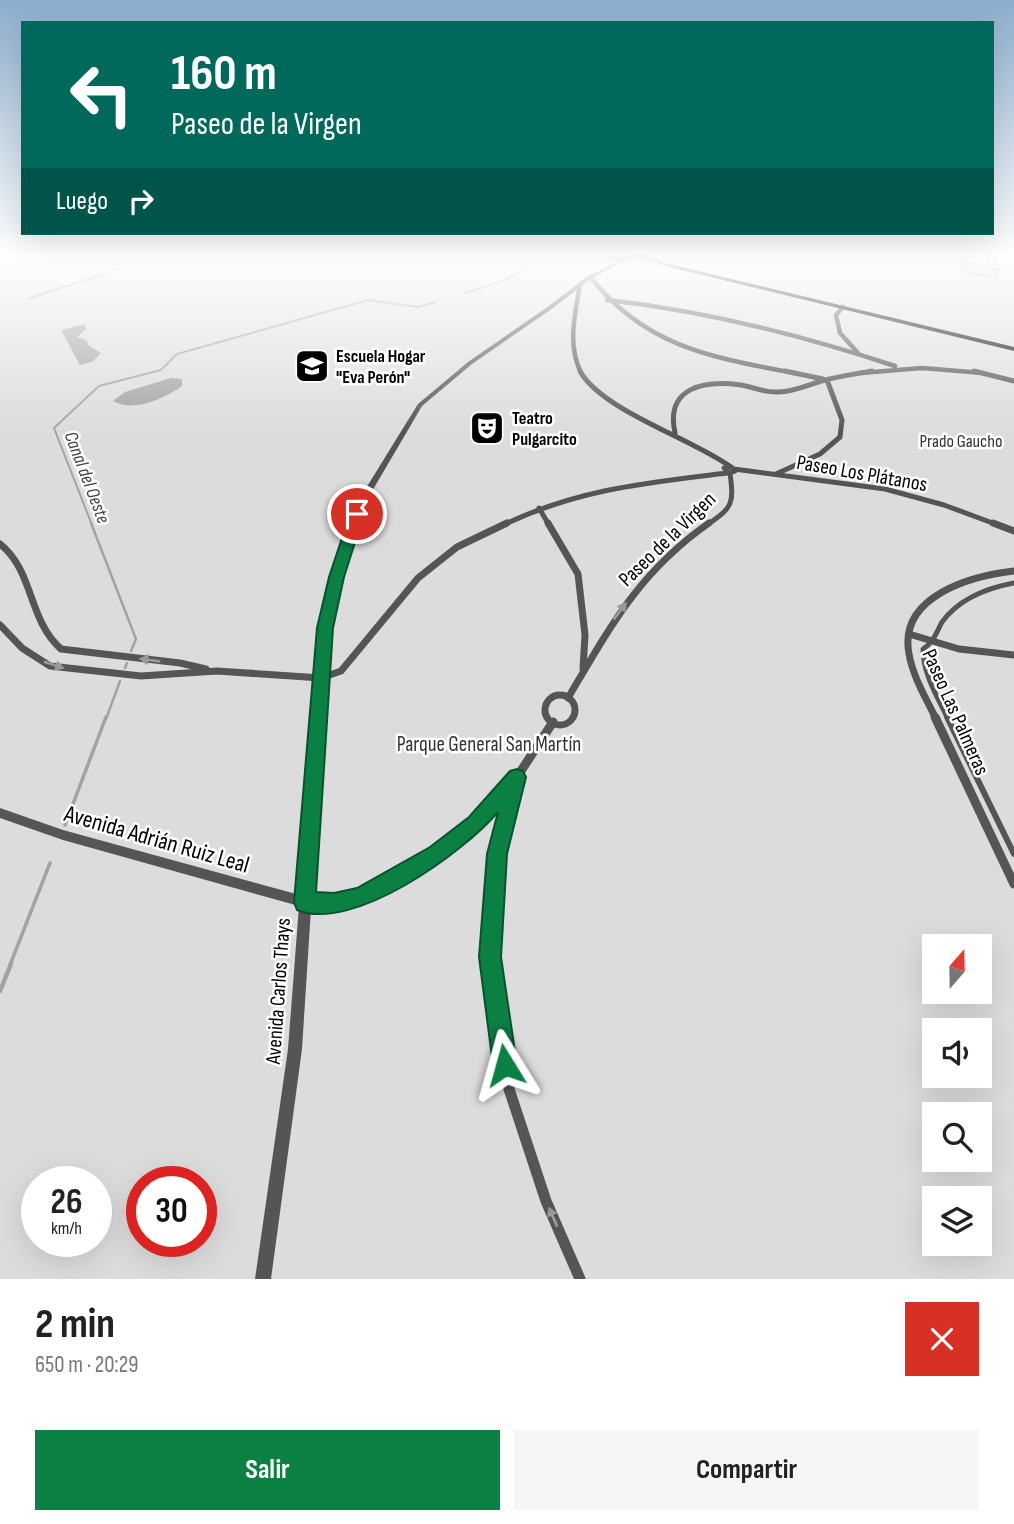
<!DOCTYPE html>
<html lang="es">
<head>
<meta charset="utf-8">
<style>
	:root { --surface:#fff; --page:#f6f6f6; --text:#222; --muted:#767676; --accent:#0b8043 }
	body { margin:0; font-family:"Sofia Sans Condensed",sans-serif; background:var(--page); color:var(--text); height:100vh; display:flex; flex-direction:column; font-size:26px; white-space:nowrap }
	* { box-sizing:border-box; margin:0 }
	p { font-size:23px; color:var(--muted) }
	.icon { flex:none; width:38px; height:38px; fill:none; stroke:currentColor; stroke-width:2; stroke-linecap:round; stroke-linejoin:round }
	.map { position:relative; height:1279px; overflow:hidden }
	.drawer { display:flex; flex-direction:column; background:var(--surface); flex:1 }
	.drawer>* { flex:none }
	.hud { position:absolute; left:21px; top:21px; width:973px; height:214px; border-radius:0px; box-shadow:0 7px 28px #0002; background:#00695c; color:#fff; overflow:hidden }
	.needle { width:46px; rotate:20deg }
	.fabs { position:absolute; left:922px; top:934px; display:grid; gap:14px }
	.fabs a { display:grid; place-items:center; width:70px; height:70px; border-radius:0px; background:var(--surface); box-shadow:0 7px 28px #0002; font-size:35px }
	.speed { position:absolute; left:21px; top:1166px; display:flex; gap:14px; font-size:35px; font-weight:700; text-align:center }
	.speed>* { display:grid; place-content:center; width:91px; height:91px; border-radius:50%; background:var(--surface); box-shadow:0 7px 28px #0002; line-height:1 }
	.speed small { font-size:18px; font-weight:400 }
	.speed .limit { border:10px solid #d22; background:#fff; color:#111 }
	.pin { position:absolute; display:grid; place-items:center; width:60px; height:60px; color:#fff; margin:-30px; border:4px solid #fff; border-radius:50%; box-shadow:0 2px 7px #0007 }
	.me { position:absolute; width:77px; margin:-38px; rotate:352deg; stroke-linejoin:round; filter:drop-shadow(0 0 5px #0008) }
	.turn { display:flex; align-items:center; gap:24px; height:147px; padding:0 35px; font-size:32px }
	.turn .icon { width:91px; height:91px; stroke-width:2.5 }
	.turn b { display:block; font-size:49px; line-height:60px }
	.then { display:flex; align-items:center; height:66px; padding:0 35px; background:#0003; gap:14px; font-size:26px }
	.round { display:grid; place-items:center; flex:none; width:74px; height:74px; border-radius:0px; background:var(--page) }
	.summary { display:flex; align-items:center; justify-content:space-between; height:119px; padding:0 35px }
	h1 { font-size:42px; font-weight:700; line-height:52px }
	.cta { display:flex; gap:14px; margin-top:auto; padding:14px 35px }
	.cta a { flex:1; height:80px; border-radius:0px; background:var(--accent); color:#fff; font-size:28px; font-weight:700; line-height:80px; text-align:center }
	.cta a+a { background:var(--page); color:var(--text) }
	.map>svg:first-child { display:block }
	.green { fill:#dcdcdc; fill-rule:evenodd }
	.water { fill:#a3a3a3 }
	.lines { fill:none; stroke-linecap:round; stroke-linejoin:round }
	.stream-far3 { stroke:#a3a3a3; stroke-width:2 }
	.stream-far2 { stroke:#a3a3a3; stroke-width:2.5 }
	.stream-far1 { stroke:#a3a3a3; stroke-width:3.5 }
	.stream { stroke:#a3a3a3; stroke-width:4.5 }
	.building { fill:#c4c4c4; stroke:#999; stroke-width:2 }
	.primary-casing { stroke:#dbdbdb; stroke-width:2 }
	.pedestrian-far1 { stroke:#555; stroke-width:5 }
	.pedestrian { stroke:#555; stroke-width:6 }
	.minor-far4 { stroke:#555; stroke-width:4.5 }
	.minor-far3 { stroke:#555; stroke-width:5 }
	.minor-far2 { stroke:#555; stroke-width:7 }
	.minor-far1 { stroke:#555; stroke-width:9 }
	.minor { stroke:#555; stroke-width:11 }
	.tertiary { fill:#555; fill-rule:evenodd }
	.primary { fill:#000; fill-rule:evenodd }
	.oneway { fill:#999 }
	.route { fill:#0b8043; stroke:#07532c; stroke-width:2 }
	.labels { text-anchor:middle; stroke-width:5; stroke-linejoin:round; paint-order:stroke }
	.far-poi-label { font-size:18px; font-weight:bold; fill:#000; stroke:#fff; text-anchor:start }
	.far-park-label { font-size:18px; fill:#333; stroke:#fff }
	.far-water-label { font-size:19px; font-style:italic; fill:#444; stroke:#fff }
	.street-label { font-size:21px; fill:#000; stroke:#fff }
	.park-label { font-size:21px; fill:#333; stroke:#fff }
	.near-street-label { font-size:24px; fill:#000; stroke:#fff }
</style>
</head>
<body>
<div class="map">
<svg width="1014" height="1279" viewBox="0 0 1014 1279">
	<rect width="100%" height="100%" fill="#fff"/>
	<path class="green" d="M 0,253 L 1014,253 L 1014,1279 L 0,1279 ZM 934,947 L 980,947 L 980,992 L 934,992 ZM 934,1031 L 980,1031 L 980,1076 L 934,1076 ZM 934,1115 L 980,1115 L 980,1160 L 934,1160 ZM 37,1181 L 96,1181 L 96,1241 L 37,1241 ZM 142,1181 L 201,1181 L 201,1241 L 142,1241 ZM 934,1199 L 980,1199 L 980,1244 L 934,1244 Z"/>
	<g class="water">
		<polygon points="85,324 86,329 77,337 87,340 88,345 101,353 92,362 80,365 61,330"/>
		<path d="M 171,378 L 182,379 L 182,386 C 165,398 134,413 113,401 L 125,392 Z"/>
	</g>
	<g class="lines">
		<g class="stream-far3">
			<polyline points="465,293 503,281 556,253"/>
			<polyline points="30,298 167,253"/>
			<polyline points="92,525 54,428 99,386 161,370 177,354 368,300 418,307 436,302"/>
		</g>
		<g class="stream-far2">
			<polyline points="91,523 136,639 131,651"/>
			<polyline points="125,668 127,663"/>
			<polyline points="106,719 120,681"/>
		</g>
		<g class="stream-far1">
			<polyline points="65,825 106,717"/>
			<polyline points="10,965 50,863"/>
		</g>
		<polyline class="stream" points="0,991 11,964"/>
	</g>
	<polygon class="building" points="962,253 970,253 966,263 985,266 990,255 998,256 993,268 999,269 996,278 965,272 964,267 955,265"/>
	<g class="lines">
		<g class="primary-casing">
			<path id="primary" d="M 601,253 C 611,253 617,259 629,257 L 631,253 L 641,253 L 669,264 L 1014,347 L 1014,351 L 665,266 L 636,256 L 633,259 C 621,263 610,263 601,253 Z"/>
		</g>
		<path class="pedestrian-far1" d="M 948,719 C 937,696 923,674 923,649 C 934,642 936,633 942,622 C 959,599 987,588 1014,583"/>
		<polyline class="pedestrian" points="947,717 1014,854"/>
		<g class="minor-far4">
			<path d="M 590,277 C 646,347 710,357 794,373"/>
			<path d="M 580,284 C 575,315 567,344 581,373"/>
			<path d="M 607,300 C 706,311 801,335 895,366"/>
			<polyline points="843,307 836,315 840,333 858,353"/>
			<polyline points="861,373 922,368 983,373"/>
		</g>
		<g class="minor-far3">
			<path d="M 580,371 C 601,410 693,439 731,467"/>
			<polyline points="785,371 823,379"/>
			<polyline points="974,371 1014,381"/>
			<path d="M 675,433 C 665,387 704,380 741,385 C 753,387 765,393 778,392 C 794,392 810,384 825,380 C 840,376 856,374 872,371"/>
			<polyline points="734,469 885,489 944,505 998,525"/>
			<polyline points="776,474 820,454 840,437 842,420 827,380"/>
			<polyline points="539,508 549,525"/>
			<path d="M 503,525 C 579,489 645,483 727,473"/>
			<path d="M 707,525 C 733,507 734,504 730,473 L 735,471 L 731,467 L 724,468 L 729,473"/>
		</g>
		<g class="minor-far2">
			<polyline points="548,523 578,574 585,635 583,668"/>
			<polyline points="993,523 1014,531"/>
			<path d="M 0,544 C 34,571 28,620 61,649 L 180,663 L 206,669"/>
			<polyline points="0,625 22,648 50,666 141,676 217,671 321,678 341,671 418,578 457,547 507,523"/>
			<polyline points="909,634 959,649 1014,655"/>
			<circle cx="560" cy="710" r="15"/>
			<path d="M 568,698 C 610,627 639,572 709,523"/>
			<path d="M 936,719 C 926,698 913,677 909,654 C 898,596 971,576 1014,571"/>
		</g>
		<g class="minor-far1">
			<polyline points="935,717 1014,884"/>
			<polyline points="304,902 334,903 360,898 437,853 476,823 514,780"/>
			<polyline points="491,965 497,854 517,777 553,722"/>
		</g>
		<polyline class="minor" points="491,964 509,1089 546,1201 580,1279"/>
		<polygon class="tertiary" points="623,259 627,260 592,278 553,308 472,364 422,406 371,493 353,534 329,628 302,1049 271,1279 255,1279 288,1049 299,906 63,840 0,818 0,808 63,830 300,895 321,628 345,534 363,493 418,404 468,362 549,306 588,276"/>
		<use href="#primary" class="primary"/>
	</g>
	<defs><path id="oneway-solid" d="M-6-.8H1V-3.2L6.5 0L1 3.2V.8H-6Z" transform="scale(1.75)"/></defs>
	<g class="oneway">
		<use href="#oneway-solid" transform="translate(620 611) rotate(-54)"/>
		<use href="#oneway-solid" transform="translate(150 660) rotate(-173)"/>
		<use href="#oneway-solid" transform="translate(54 665) rotate(18)"/>
		<use href="#oneway-solid" transform="translate(553 1217) rotate(-114)"/>
	</g>
	<linearGradient id="sky" x2="0" y2="1"><stop stop-color="#8cadcc"/><stop offset="0.59" stop-color="#fff"/><stop offset="1" stop-color="#fff" stop-opacity="0"/></linearGradient>
	<rect width="1014" height="432" fill="url(#sky)"/>
	<path class="route" d="M 357,509 L 364,514 L 344,577 L 333,628 L 316,892 L 334,893 L 357,888 L 430,847 L 469,817 L 510,771 L 517,769 L 523,771 L 526,777 L 507,854 L 501,957 L 517,1065 L 514,1073 L 505,1077 L 497,1073 L 493,1065 L 479,957 L 487,854 L 498,812 C 463,853 353,933 297,910 L 294,902 L 317,628 L 329,577 L 350,514 Z"/>
	<defs>
		<g id="school-square" transform="scale(1.75)"><rect x="-9" y="-9" width="18" height="18" rx="4" fill="#000" stroke="#fff"/><path d="M0-5L7-2L0 1L-7-2ZM-4 1L0 2.5L4 1V4Q0 6-4 4Z" fill="#fff"/></g>
		<g id="theatre-square" transform="scale(1.75)"><rect x="-9" y="-9" width="18" height="18" rx="4" fill="#000" stroke="#fff"/><path d="M-5-5.5Q0-4 5-5.5V0Q5 5 0 6Q-5 5-5 0ZM-3.3-2.5H-1v1.5H-3.3ZM1-2.5H3.3v1.5H1ZM-2.8 1Q0 5.5 2.8 1Z" fill="#fff"/></g>
	</defs>
	<g fill-rule="evenodd">
		<use href="#school-square" x="312" y="366"/>
		<use href="#theatre-square" x="487" y="428"/>
	</g>
	<g class="labels">
		<g class="far-poi-label">
			<text x="336" y="362">Escuela Hogar<tspan x="336" dy="21">"Eva Perón"</tspan></text>
			<text x="512" y="424">Teatro<tspan x="512" dy="21">Pulgarcito</tspan></text>
		</g>
		<g class="far-park-label">
			<text x="961" y="447">Prado Gaucho</text>
		</g>
		<g class="far-water-label">
			<text transform="translate(88 477) rotate(69)" y="7">Canal del Oeste</text>
		</g>
		<g class="street-label">
			<text transform="translate(862 473) rotate(10)" y="7">Paseo Los Plátanos</text>
			<text transform="translate(667 539) rotate(-44)" y="7">Paseo de la Virgen</text>
			<text transform="translate(956 712) rotate(66)" y="7">Paseo Las Palmeras</text>
			<text transform="translate(278 991) rotate(-86)" y="7">Avenida Carlos Thays</text>
		</g>
		<g class="park-label">
			<text x="489" y="751">Parque General San Martín</text>
		</g>
		<g class="near-street-label">
			<text transform="translate(157 839) rotate(16)" y="8">Avenida Adrián Ruiz Leal</text>
		</g>
	</g>
</svg>
<div class="fabs">
<a><svg class="needle" viewBox="-14 -14 28 28"><path d="M0-13l5 13h-10z" fill="#e53935"/><path d="M0 13l5-13h-10z" fill="#767676"/></svg></a>
<a><svg class="icon" aria-label="sound" viewBox="0 0 24 24"><path d="M4 9h4l5-4v14l-5-4H4zM17 9q2 3 0 6"/></svg></a>
<a><svg class="icon" aria-label="search" viewBox="0 0 24 24"><circle cx="10" cy="10" r="6"/><path d="M15 15l6 6"/></svg></a>
<a><svg class="icon" aria-label="layers" viewBox="0 0 24 24"><path d="M12 4l9 5-9 5-9-5zM3 14l9 5 9-5"/></svg></a>
</div>
<div class="speed"><div>26<small>km/h</small></div><div class="limit">30</div></div>
<div class="pin" style="left:357px;top:514px;background:#d93025"><svg class="icon" aria-label="arrive" viewBox="0 0 24 24"><path d="M6 21V4h12l-3 4 3 4H6"/></svg></div>
<svg class="me" style="left:505px;top:1065px" viewBox="-20 -20 40 40"><path d="M0-17L14 15 0 8-14 15z" fill="#0b8043" stroke="#fff" stroke-width="4"/></svg>
<div class="hud">
<div class="turn"><svg class="icon" aria-label="left" viewBox="0 0 24 24"><path d="M17 20v-9H6M10 6l-5 5 5 5"/></svg><div><b>160 m</b>Paseo de la Virgen</div></div>
<div class="then">Luego<svg class="icon" aria-label="right" viewBox="0 0 24 24"><path d="M7 20v-9h11M14 6l5 5-5 5"/></svg></div>
</div>
</div>
<section class="drawer">
<div class="summary"><div><h1>2 min</h1><p>650 m · 20:29</p></div><a class="round" style="background:#d93025;color:#fff"><svg class="icon" aria-label="close" viewBox="0 0 24 24"><path d="M6 6l12 12M18 6L6 18"/></svg></a></div>
<div class="cta"><a>Salir</a><a>Compartir</a></div>
</section>
</body>
</html>
